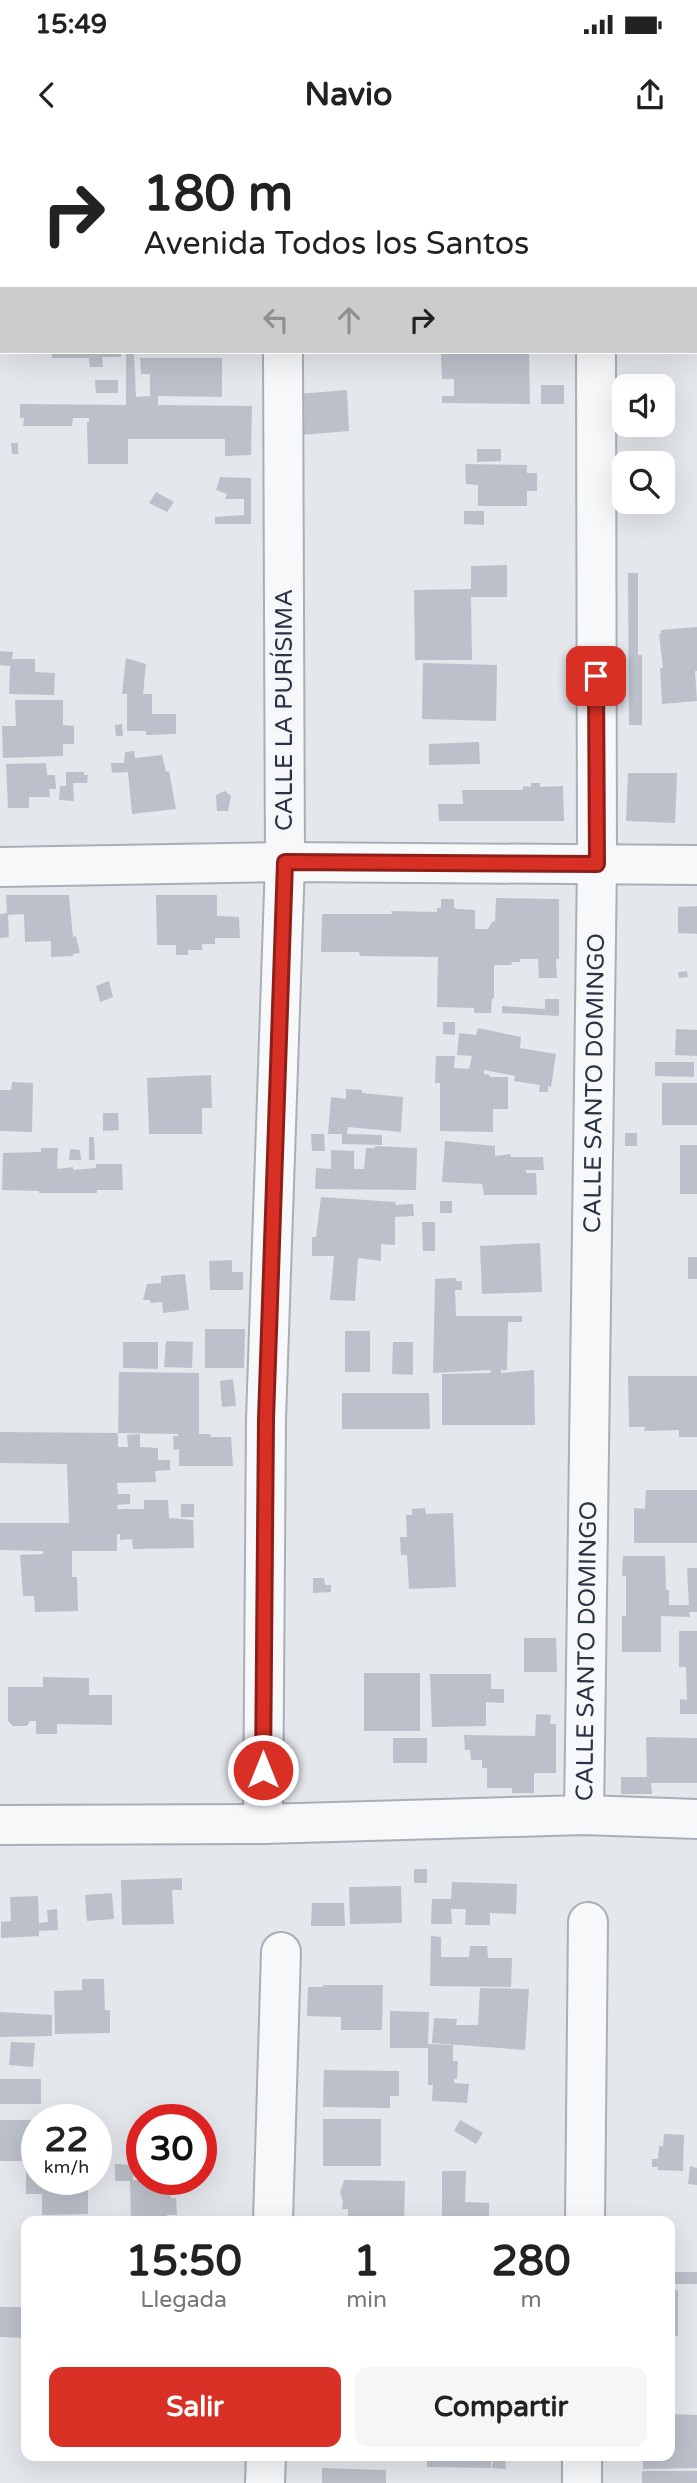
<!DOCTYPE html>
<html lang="es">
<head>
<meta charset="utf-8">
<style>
	:root { --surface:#fff; --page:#f6f6f6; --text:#222; --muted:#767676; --accent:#d93025 }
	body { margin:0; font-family:"Varela Round",sans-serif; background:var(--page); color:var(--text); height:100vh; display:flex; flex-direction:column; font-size:26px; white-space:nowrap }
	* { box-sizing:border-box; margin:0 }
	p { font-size:23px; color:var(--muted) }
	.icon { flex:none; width:38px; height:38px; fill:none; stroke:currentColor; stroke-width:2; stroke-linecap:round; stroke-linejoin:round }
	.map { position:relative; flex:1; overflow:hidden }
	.sheet { position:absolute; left:21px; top:2076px; width:654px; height:245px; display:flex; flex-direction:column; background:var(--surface); border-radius:14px; box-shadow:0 7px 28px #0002 }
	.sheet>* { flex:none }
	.guide { position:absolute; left:0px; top:0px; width:698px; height:214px; box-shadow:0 7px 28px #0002; background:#fff; color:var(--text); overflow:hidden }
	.fabs { position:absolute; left:612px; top:234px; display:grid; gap:14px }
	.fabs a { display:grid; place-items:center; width:63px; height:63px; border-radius:14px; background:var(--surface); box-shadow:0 7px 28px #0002; font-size:35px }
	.speed { position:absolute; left:21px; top:1964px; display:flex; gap:14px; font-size:35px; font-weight:700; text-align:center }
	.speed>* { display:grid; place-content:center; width:91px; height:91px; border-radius:50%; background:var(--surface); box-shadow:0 7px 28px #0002; line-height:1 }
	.speed small { font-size:18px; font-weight:400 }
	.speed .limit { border:10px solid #d22; background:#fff; color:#111 }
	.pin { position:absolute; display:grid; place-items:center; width:60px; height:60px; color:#fff; margin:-30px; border-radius:14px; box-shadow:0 4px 10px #0006 }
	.me { position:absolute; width:77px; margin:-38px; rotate:0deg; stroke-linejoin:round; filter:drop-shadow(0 0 5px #0008) }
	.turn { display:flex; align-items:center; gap:24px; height:147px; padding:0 28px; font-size:32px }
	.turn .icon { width:91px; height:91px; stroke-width:2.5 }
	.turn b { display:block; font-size:49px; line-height:60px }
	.lanes { display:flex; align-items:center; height:66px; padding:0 28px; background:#0003; justify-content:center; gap:35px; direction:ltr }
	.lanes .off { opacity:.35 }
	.eta { display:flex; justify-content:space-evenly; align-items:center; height:119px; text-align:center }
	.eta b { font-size:42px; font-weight:800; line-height:49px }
	.primary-button { display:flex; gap:14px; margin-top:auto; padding:14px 28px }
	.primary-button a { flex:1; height:80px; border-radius:14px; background:var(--accent); color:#fff; font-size:28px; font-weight:800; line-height:80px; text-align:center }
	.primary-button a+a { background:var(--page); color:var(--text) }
	.status { display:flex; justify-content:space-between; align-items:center; height:49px; padding:0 35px; background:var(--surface); direction:ltr }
	.status svg { height:19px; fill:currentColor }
	header { display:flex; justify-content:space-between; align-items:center; height:91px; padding:0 28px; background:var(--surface); font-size:32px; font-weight:800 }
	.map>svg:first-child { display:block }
	.building { fill:#bbc0ca }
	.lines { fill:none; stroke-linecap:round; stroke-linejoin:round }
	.minor-casing { stroke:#a9aeb7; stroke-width:42 }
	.minor { stroke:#f7f8fa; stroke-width:38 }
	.route-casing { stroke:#8d1f18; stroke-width:18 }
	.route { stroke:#d93025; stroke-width:12 }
	.labels { text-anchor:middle; stroke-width:7; stroke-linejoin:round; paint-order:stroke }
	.street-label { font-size:24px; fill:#2b3445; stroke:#f4f6f9 }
</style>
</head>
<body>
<div class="status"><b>15:49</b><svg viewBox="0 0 49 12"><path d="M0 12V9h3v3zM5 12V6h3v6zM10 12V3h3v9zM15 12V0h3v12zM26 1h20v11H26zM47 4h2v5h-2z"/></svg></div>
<header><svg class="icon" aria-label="back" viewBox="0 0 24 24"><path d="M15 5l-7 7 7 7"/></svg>Navio<svg class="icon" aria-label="share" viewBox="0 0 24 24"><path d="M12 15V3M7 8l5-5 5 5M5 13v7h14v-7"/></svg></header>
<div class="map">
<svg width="697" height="2343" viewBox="0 0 697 2343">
	<rect width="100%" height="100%" fill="#e4e7ec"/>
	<g class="building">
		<polygon points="52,212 121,212 121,217 102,217 103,227 90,227 89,218 52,218"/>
		<polygon points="441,212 529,212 530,264 442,263 442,256 454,256 454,239 442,239"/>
		<polygon points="126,214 134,214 136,257 150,256 150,234 141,234 140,218 222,218 222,257 158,256 158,265 252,266 251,315 225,316 225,299 128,299 128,324 88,324 87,282 89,282 89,278 73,278 72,286 23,286 24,278 20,278 20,264 126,265"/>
		<polygon points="95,240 118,240 118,253 96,253"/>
		<rect x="541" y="245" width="23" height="19"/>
		<polygon points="347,250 349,291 301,295 298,254"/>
		<polygon points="11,303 18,303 18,314 12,314"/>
		<polygon points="477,309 501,309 501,321 477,322"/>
		<polygon points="465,324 527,325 527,333 537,333 537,351 527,351 527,366 478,366 478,345 466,344"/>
		<polygon points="220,337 251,338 251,384 215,384 215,377 244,375 244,359 225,359 227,354 216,350"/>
		<polygon points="156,352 174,362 167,372 149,363"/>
		<polygon points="464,371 484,371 484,385 464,384"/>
		<polygon points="507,425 507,457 471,457 472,520 415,520 414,450 471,449 471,426"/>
		<polygon points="628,433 638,433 638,515 642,515 642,585 629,585"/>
		<polygon points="697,487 697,531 695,531 697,561 662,564 660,528 663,528 659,494 661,494 661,490"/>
		<polygon points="0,511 13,512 12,519 35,519 35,532 55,533 54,555 9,554 10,526 0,525"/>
		<polygon points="126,518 146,524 143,554 152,554 152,574 176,574 176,594 146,595 146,591 127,591 127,554 122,554"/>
		<polygon points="423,523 497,525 496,581 422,579"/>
		<polygon points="15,560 63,560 63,585 74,586 74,604 63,604 63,616 3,618 2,586 16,586"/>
		<polygon points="122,584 123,596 116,596 115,585"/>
		<polygon points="479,602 480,624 429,625 429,604"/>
		<polygon points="134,611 135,618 162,615 166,632 169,631 176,669 132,674 128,632 112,633 111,623 124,623 125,612"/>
		<polygon points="46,623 47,635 55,635 56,649 49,649 50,657 29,657 29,668 8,668 6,624"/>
		<polygon points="66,632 84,632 84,635 88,635 87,643 73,643 74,661 59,660 60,646 66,646"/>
		<polygon points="628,633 677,633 675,683 626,681"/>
		<polygon points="531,643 540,643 540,647 563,646 564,681 439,681 438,664 463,664 462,650 523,650 523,646 531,647"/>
		<polygon points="225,651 231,656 228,671 217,671 216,655"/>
		<polygon points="6,755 69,755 73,797 76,796 80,813 73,814 73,816 51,817 51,801 25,802 24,774 8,775 9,797 0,798 0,774 7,773"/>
		<polygon points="156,755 217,755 217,776 239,777 240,798 215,798 215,804 202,804 202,810 188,810 188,815 176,815 176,805 157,805"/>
		<polygon points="496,758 559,759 559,819 556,819 557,838 539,838 538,819 520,819 520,822 511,822 512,825 494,825 494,859 492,859 491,873 474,873 474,868 437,867 438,817 360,816 359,812 321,812 322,774 392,774 391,771 437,772 437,768 441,768 441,759 454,759 454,768 457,769 475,770 475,789 488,789 492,782 495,781"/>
		<polygon points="697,766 697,794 678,793 678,767"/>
		<polygon points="687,831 688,837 679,838 678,832"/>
		<polygon points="109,841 113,857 100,862 96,846"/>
		<polygon points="545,859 559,859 559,876 502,873 502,866 545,869"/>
		<polygon points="443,882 455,882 455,895 443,894"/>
		<polygon points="478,888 521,897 520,908 556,914 551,947 548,946 548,952 539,952 540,945 514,941 515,936 484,930 484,934 490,935 490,937 508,937 508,969 493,969 493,992 440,991 440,943 435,943 436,916 455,916 454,928 469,929 472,916 457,915 459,893 476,895"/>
		<polygon points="676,889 697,890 697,916 675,915"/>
		<polygon points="655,922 694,922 694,937 655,936"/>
		<polygon points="211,935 212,968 202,968 202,994 149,994 147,938"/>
		<polygon points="12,942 33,943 32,992 0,991 0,950 11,950"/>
		<rect x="662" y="943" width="35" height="42"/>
		<polygon points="346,949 362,950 362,953 403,957 401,992 348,987 347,994 382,995 382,1005 342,1004 342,994 328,994 331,957 346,959"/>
		<polygon points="103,973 118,973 119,990 103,991"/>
		<rect x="625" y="993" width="12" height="13"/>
		<polygon points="311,994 324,994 325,1011 312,1011"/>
		<polygon points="89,997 94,997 95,1020 89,1020"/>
		<polygon points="445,1001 495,1006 495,1016 510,1014 511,1017 543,1017 544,1030 526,1030 526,1033 536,1033 537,1055 484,1055 482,1044 442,1042"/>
		<rect x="680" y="1005" width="17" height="49"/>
		<polygon points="375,1006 417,1008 416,1050 315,1049 316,1028 331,1029 331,1010 354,1011 354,1029 364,1029 366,1008 375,1008"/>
		<polygon points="41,1008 58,1008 57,1029 73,1027 73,1030 96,1028 96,1024 122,1024 123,1050 97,1050 97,1053 39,1053 39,1051 2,1050 3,1013 41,1012"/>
		<polygon points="70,1009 80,1010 81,1020 69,1020"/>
		<polygon points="321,1057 396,1062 395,1065 413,1064 414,1076 395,1077 395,1105 381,1104 381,1121 358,1118 355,1161 330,1160 334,1116 312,1116 312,1097 316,1097"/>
		<rect x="440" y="1061" width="12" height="12"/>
		<polygon points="422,1082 435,1082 435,1111 423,1111"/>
		<polygon points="540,1103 542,1152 482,1154 480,1106"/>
		<rect x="688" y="1117" width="9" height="22"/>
		<polygon points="232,1120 232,1132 243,1132 243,1150 210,1150 209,1121"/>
		<polygon points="185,1134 189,1170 163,1173 162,1162 150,1163 150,1160 143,1160 147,1144 161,1143 161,1136"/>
		<polygon points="456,1138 456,1141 462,1141 462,1150 455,1150 456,1176 522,1176 522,1182 508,1182 507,1230 501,1230 501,1233 534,1230 535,1285 442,1285 442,1234 491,1233 490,1230 433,1233 435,1139"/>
		<polygon points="205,1189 245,1189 244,1228 205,1228"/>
		<rect x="345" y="1191" width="25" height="41"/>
		<polygon points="166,1201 193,1202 192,1228 164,1227"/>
		<polygon points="123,1202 158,1202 158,1229 123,1228"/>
		<polygon points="393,1202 413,1202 413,1235 392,1234"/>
		<polygon points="119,1232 199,1233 199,1294 210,1294 211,1297 231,1297 233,1326 179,1326 179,1309 174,1310 173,1296 178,1296 178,1294 118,1293 118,1307 128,1307 127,1295 140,1294 140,1307 158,1308 158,1320 170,1320 170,1330 155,1331 156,1342 117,1343 118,1354 130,1354 130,1364 117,1365 118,1369 144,1369 144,1360 168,1360 169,1378 193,1380 194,1408 133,1409 132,1399 120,1400 120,1394 117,1394 117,1411 72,1411 72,1437 77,1437 78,1471 35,1472 34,1456 23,1456 20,1415 43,1414 43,1411 0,1410 0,1383 69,1383 67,1324 0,1323 0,1292 118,1293"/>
		<polygon points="628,1236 697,1236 697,1297 679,1297 679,1290 644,1291 645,1287 629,1287"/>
		<polygon points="233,1239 236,1266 222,1267 220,1241"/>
		<polygon points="342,1253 429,1253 430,1289 342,1289"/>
		<polygon points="646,1350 697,1350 697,1403 634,1403 634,1368 645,1369"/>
		<rect x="181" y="1364" width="13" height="13"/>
		<polygon points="425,1368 426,1374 453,1373 456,1447 409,1449 407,1415 401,1415 400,1397 407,1397 406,1375 412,1375 412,1369"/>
		<polygon points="623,1416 665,1416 666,1450 669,1450 669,1465 689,1465 687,1428 697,1428 697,1472 689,1472 690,1477 661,1476 661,1512 622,1512 622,1476 626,1476 626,1436 622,1436"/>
		<polygon points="313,1438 324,1438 325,1445 331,1445 331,1452 313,1453"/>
		<polygon points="679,1491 697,1491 697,1574 680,1574 680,1559 687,1560 686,1527 679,1527"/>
		<polygon points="524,1498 556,1498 557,1532 524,1532"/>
		<rect x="364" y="1533" width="56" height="58"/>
		<polygon points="430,1534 491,1534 491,1549 504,1549 504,1563 486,1562 486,1586 432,1587"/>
		<polygon points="43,1537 89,1538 89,1555 112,1555 112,1585 57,1584 57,1594 36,1594 36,1581 30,1581 27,1586 13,1586 8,1581 8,1547 43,1547"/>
		<polygon points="536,1574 551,1575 550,1584 556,1584 556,1633 534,1633 534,1653 512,1653 512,1648 487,1648 487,1628 482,1628 482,1620 471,1620 470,1610 465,1610 464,1595 535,1596"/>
		<polygon points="646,1597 697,1598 697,1643 651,1643 652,1654 621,1654 621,1637 647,1637"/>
		<rect x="393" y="1598" width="34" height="25"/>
		<rect x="414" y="1729" width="13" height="14"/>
		<polygon points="182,1738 182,1750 172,1750 174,1784 122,1785 121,1740"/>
		<polygon points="452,1742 517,1744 516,1774 490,1773 490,1785 465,1785 466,1769 451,1769 452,1784 431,1784 432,1759 451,1759"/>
		<polygon points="401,1746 402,1783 350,1784 349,1747"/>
		<polygon points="112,1753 114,1779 87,1781 85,1755"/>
		<polygon points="38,1756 39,1783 48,1782 47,1770 57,1769 58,1790 39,1791 39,1796 1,1798 1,1782 11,1781 10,1757"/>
		<polygon points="312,1763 344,1763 345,1786 311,1786"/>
		<polygon points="431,1796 441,1797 441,1817 469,1817 470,1806 487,1806 488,1818 512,1818 511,1847 430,1846"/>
		<polygon points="82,1839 104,1839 105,1870 110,1870 110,1893 55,1894 54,1851 82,1850"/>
		<polygon points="323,1845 383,1845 382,1890 341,1890 341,1877 307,1876 308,1847 323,1847"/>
		<polygon points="480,1848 529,1849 525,1910 432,1903 434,1878 457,1879 456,1885 478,1885"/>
		<polygon points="390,1871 429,1872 428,1904 453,1905 453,1921 458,1921 457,1939 454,1939 454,1943 469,1944 467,1963 432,1961 433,1945 428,1945 428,1908 390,1908"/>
		<polygon points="0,1872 52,1875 52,1896 0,1897"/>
		<polygon points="11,1902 35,1903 33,1927 9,1925"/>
		<polygon points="324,1930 399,1931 399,1956 390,1956 390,1968 323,1967"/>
		<rect x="0" y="1939" width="41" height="25"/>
		<rect x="323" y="1979" width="58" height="47"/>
		<rect x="0" y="1980" width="37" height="41"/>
		<polygon points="460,1980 483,1993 476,2004 454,1991"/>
		<polygon points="664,1994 684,1995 683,2031 658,2030 658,2027 652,2027 652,2019 658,2019 659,2006 663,2006"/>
		<polygon points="115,2024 133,2025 133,2040 169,2040 171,2058 176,2058 177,2075 167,2075 167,2081 131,2081 130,2041 115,2041"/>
		<polygon points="26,2025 37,2025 37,2039 88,2039 88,2074 42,2075 42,2054 26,2054"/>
		<polygon points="690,2026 697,2028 697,2045 688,2044"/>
		<polygon points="442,2031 466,2031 465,2062 489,2063 489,2081 442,2081"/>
		<polygon points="344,2040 405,2041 404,2081 348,2081 348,2069 342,2069 343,2061 340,2053"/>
		<rect x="670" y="2132" width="27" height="12"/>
		<rect x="670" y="2150" width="8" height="46"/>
		<polygon points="0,2167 26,2167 26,2198 0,2197"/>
		<polygon points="670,2274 697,2275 697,2328 643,2329 643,2315 670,2315"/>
		<polygon points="427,2315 491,2315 491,2328 427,2327"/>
		<polygon points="493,2317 505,2317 506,2329 492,2328"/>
		<polygon points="322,2328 386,2330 386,2343 322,2343"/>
		<rect x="642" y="2331" width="55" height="12"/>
	</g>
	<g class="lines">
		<g class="minor-casing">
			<g id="minor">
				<polyline points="283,0 283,2"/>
				<polyline points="595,0 595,2"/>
				<polyline points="0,727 285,722 697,725"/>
				<path id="s1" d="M 584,1675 L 597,724 L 596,212"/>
				<polyline points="263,1684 266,1279 285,722 283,212"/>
				<polyline points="0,1685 263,1684 584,1675 697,1679"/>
				<polyline points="273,2081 281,1812"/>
				<polyline points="585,2081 588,1782"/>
				<polyline points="265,2343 266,2315"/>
				<polyline points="582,2343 582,2315"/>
			</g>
		</g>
		<use href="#minor" class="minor"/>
	</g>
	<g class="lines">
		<g class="route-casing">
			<polyline id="route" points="263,1630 266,1279 285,722 597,724 596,536"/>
		</g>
		<use href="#route" class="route"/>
	</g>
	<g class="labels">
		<g class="street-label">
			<text transform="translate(284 570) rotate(-90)" y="8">CALLE LA PURÍSIMA</text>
			<text dy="8" stroke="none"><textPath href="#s1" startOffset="732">CALLE SANTO DOMINGO</textPath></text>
			<text dy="8" stroke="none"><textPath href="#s1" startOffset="164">CALLE SANTO DOMINGO</textPath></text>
		</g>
	</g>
</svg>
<div class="fabs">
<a><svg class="icon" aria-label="sound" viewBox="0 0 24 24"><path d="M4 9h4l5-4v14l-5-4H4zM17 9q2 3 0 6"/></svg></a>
<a><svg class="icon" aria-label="search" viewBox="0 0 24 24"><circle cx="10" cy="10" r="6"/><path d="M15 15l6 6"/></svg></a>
</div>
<div class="speed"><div>22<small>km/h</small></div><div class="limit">30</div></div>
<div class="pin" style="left:596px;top:536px;background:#d93025"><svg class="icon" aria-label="arrive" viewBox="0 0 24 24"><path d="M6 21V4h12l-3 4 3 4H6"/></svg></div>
<svg class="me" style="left:263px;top:1630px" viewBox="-20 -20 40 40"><circle r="17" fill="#d93025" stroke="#fff" stroke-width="3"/><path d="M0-11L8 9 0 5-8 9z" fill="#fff"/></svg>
<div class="guide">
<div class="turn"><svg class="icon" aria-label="right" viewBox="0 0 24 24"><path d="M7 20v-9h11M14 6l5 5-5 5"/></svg><div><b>180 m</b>Avenida Todos los Santos</div></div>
<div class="lanes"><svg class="icon off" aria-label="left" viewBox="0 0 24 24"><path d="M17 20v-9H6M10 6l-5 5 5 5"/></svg><svg class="icon off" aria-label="ahead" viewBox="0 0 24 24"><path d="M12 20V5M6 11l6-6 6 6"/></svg><svg class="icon" aria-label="right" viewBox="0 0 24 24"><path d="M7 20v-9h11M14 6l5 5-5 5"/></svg></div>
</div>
<section class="sheet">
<div class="eta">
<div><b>15:50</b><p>Llegada</p></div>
<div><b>1</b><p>min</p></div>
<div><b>280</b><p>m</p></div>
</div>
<div class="primary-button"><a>Salir</a><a>Compartir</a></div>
</section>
</div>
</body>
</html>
